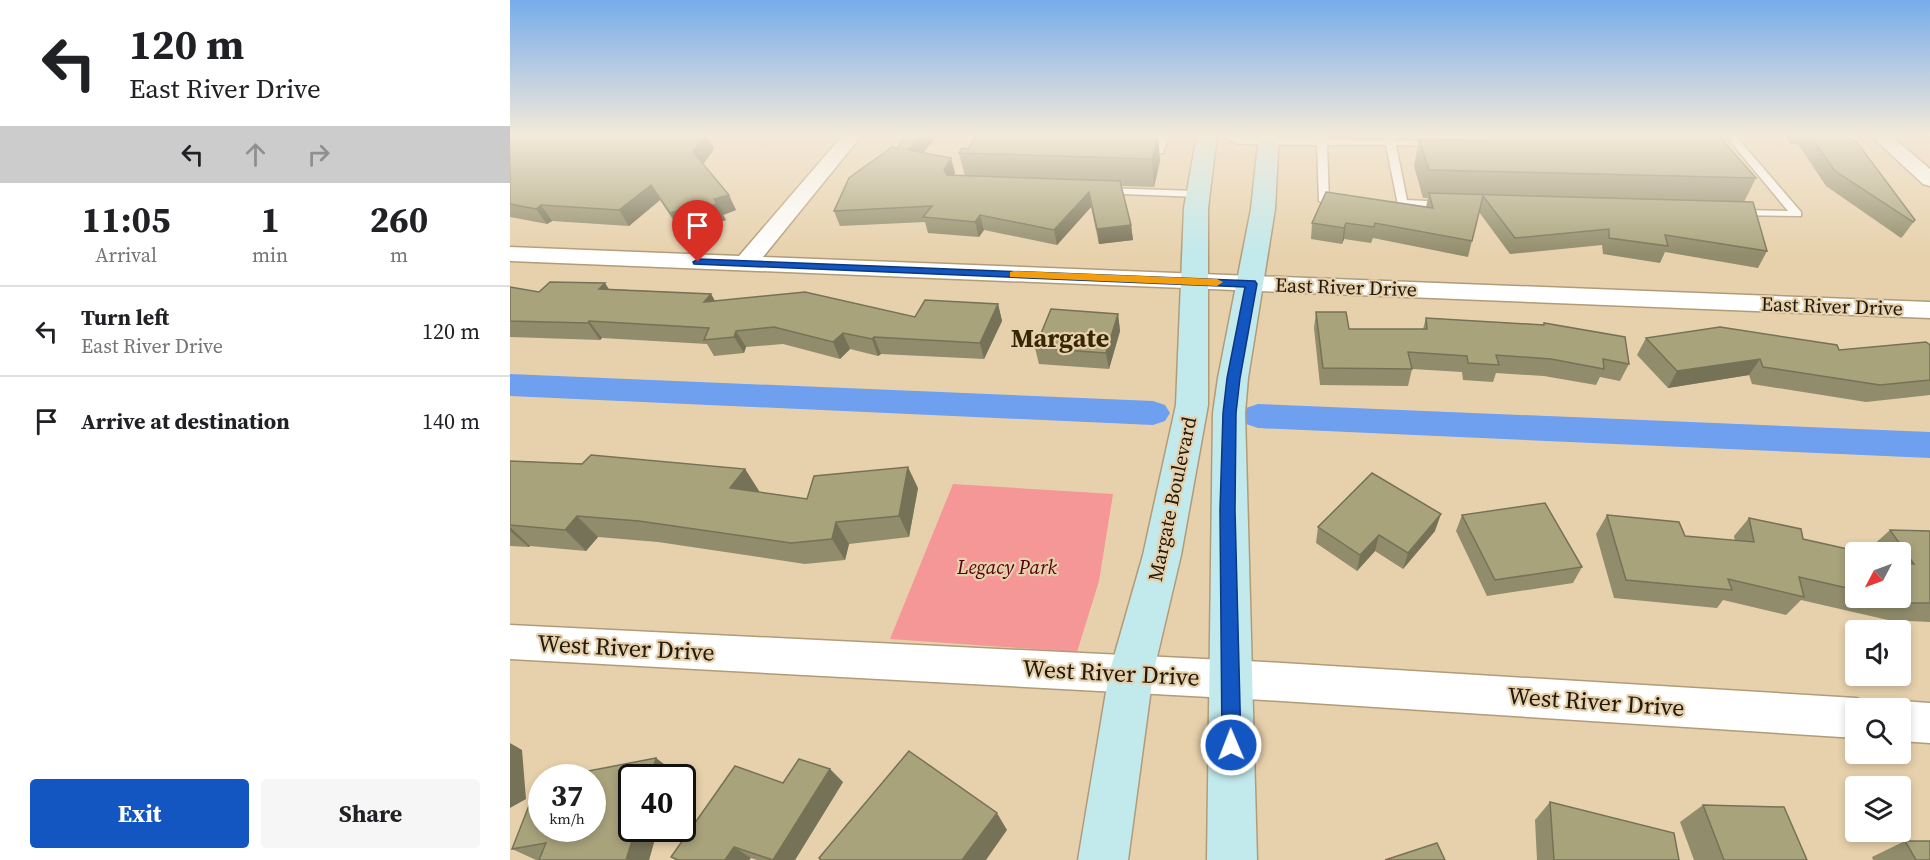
<!DOCTYPE html>
<html lang="en">
<head>
<meta charset="utf-8">
<style>
	:root { --surface:#fff; --page:#f6f6f6; --text:#202124; --muted:#757577; --line:#e0e0e0; --accent:#1356c1 }
	body { margin:0; font-family:"Source Serif 4",serif; background:var(--page); color:var(--text); height:100vh; display:flex; flex-direction:column; font-size:22px; white-space:nowrap }
	* { box-sizing:border-box; margin:0 }
	p { font-size:20px; color:var(--muted) }
	.icon { flex:none; width:33px; height:33px; fill:none; stroke:currentColor; stroke-width:2; stroke-linecap:round; stroke-linejoin:round }
	.map { position:relative; flex:1; overflow:hidden }
	.panel { display:flex; flex-direction:column; background:var(--surface); width:510px }
	.panel>* { flex:none }
	.guide { background:#fff; color:var(--text); overflow:hidden }
	.needle { width:39px; rotate:229deg }
	.buttons { position:absolute; left:1335px; top:542px; display:grid; gap:12px }
	.buttons a { display:grid; place-items:center; width:66px; height:66px; border-radius:6px; background:var(--surface); box-shadow:0 3px 9px #0003; font-size:30px }
	.speed { position:absolute; left:18px; top:764px; display:flex; gap:12px; font-size:30px; font-weight:700; text-align:center }
	.speed>* { display:grid; place-content:center; width:78px; height:78px; border-radius:50%; background:var(--surface); box-shadow:0 3px 9px #0003; line-height:1 }
	.speed small { font-size:15px; font-weight:400 }
	.speed .limit { border:3px solid #111; border-radius:9px; background:#fff; color:#111 }
	.pin { position:absolute; display:grid; place-items:center; width:51px; height:51px; color:#fff; margin:-62px -26px; border-radius:50% 50% 50% 0; rotate:-45deg; box-shadow:0 0 6px #0007 }
	.pin .icon { rotate:45deg }
	.me { position:absolute; width:66px; margin:-33px; rotate:359deg; stroke-linejoin:round; filter:drop-shadow(0 0 4px #0008) }
	.turn { display:flex; align-items:center; gap:21px; height:126px; padding:0 30px; font-size:27px }
	.turn .icon { width:78px; height:78px; stroke-width:2.5 }
	.turn b { display:block; font-size:42px; line-height:51px }
	.lanes { display:flex; align-items:center; height:57px; padding:0 30px; background:#0003; justify-content:center; gap:30px; direction:ltr }
	.lanes .off { opacity:.35 }
	.eta { display:flex; justify-content:space-evenly; align-items:center; height:102px; text-align:center }
	.eta b { font-size:36px; font-weight:700; line-height:42px }
	.action { display:flex; gap:12px; margin-top:auto; padding:12px 30px }
	.action a { flex:1; height:69px; border-radius:6px; background:var(--accent); color:#fff; font-size:24px; font-weight:700; line-height:69px; text-align:center }
	.action a+a { background:var(--page); color:var(--text) }
	ul { padding:0; list-style:none }
	li { display:flex; align-items:center; gap:18px; height:90px; padding:0 30px; border-top:2px solid var(--line) }
	li div { flex:1 }
	li b { display:block; font-size:22px }
	li em { font-style:normal }
	main { display:flex; flex:1; min-height:0 }
	.map>svg:first-child { display:block }
	.green { fill:#f49796 }
	.lines { fill:none; stroke-linecap:round; stroke-linejoin:round }
	.canal { fill:#6f9fef; fill-rule:evenodd }
	.lane-casing { stroke:#b19c79; stroke-width:3 }
	.street-casing { stroke:#b19c79; stroke-width:3 }
	.secondary-casing { stroke:#b19c79; stroke-width:3 }
	.lane { fill:#fff; fill-rule:evenodd }
	.street { fill:#fff; fill-rule:evenodd }
	.secondary { fill:#c2e9ec; fill-rule:evenodd }
	.wall { fill:#918c6b }
	.shaded-wall { fill:#767257 }
	.building { fill:#a9a37c; stroke:#767257; stroke-width:1.5 }
	.route { fill:#1356c1; stroke:#0c387d; stroke-width:1.5 }
	.slow { fill:#f59e0b }
	.labels { text-anchor:middle; stroke-width:4.5; stroke-linejoin:round; paint-order:stroke }
	.street-label { font-size:20px; fill:#21190b; stroke:#e7d1ac }
	.park-label { font-size:20px; font-style:italic; fill:#55000f; stroke:#e7d1ac }
	.near-street-label { font-size:24px; fill:#21190b; stroke:#e7d1ac }
	.district-label { font-size:26px; font-weight:bold; fill:#372604; stroke:#e7d1ac }
</style>
</head>
<body>
<main>
<section class="panel">
<div class="guide">
<div class="turn"><svg class="icon" aria-label="left" viewBox="0 0 24 24"><path d="M17 20v-9H6M10 6l-5 5 5 5"/></svg><div><b>120 m</b>East River Drive</div></div>
<div class="lanes"><svg class="icon" aria-label="left" viewBox="0 0 24 24"><path d="M17 20v-9H6M10 6l-5 5 5 5"/></svg><svg class="icon off" aria-label="ahead" viewBox="0 0 24 24"><path d="M12 20V5M6 11l6-6 6 6"/></svg><svg class="icon off" aria-label="right" viewBox="0 0 24 24"><path d="M7 20v-9h11M14 6l5 5-5 5"/></svg></div>
</div>
<div class="eta">
<div><b>11:05</b><p>Arrival</p></div>
<div><b>1</b><p>min</p></div>
<div><b>260</b><p>m</p></div>
</div>
<ul>
<li><svg class="icon" aria-label="left" viewBox="0 0 24 24"><path d="M17 20v-9H6M10 6l-5 5 5 5"/></svg><div><b>Turn left</b><p>East River Drive</p></div><em>120 m</em></li>
<li><svg class="icon" aria-label="arrive" viewBox="0 0 24 24"><path d="M6 21V4h12l-3 4 3 4H6"/></svg><div><b>Arrive at destination</b></div><em>140 m</em></li>
</ul>
<div class="action"><a>Exit</a><a>Share</a></div>
</section>
<div class="map">
<svg width="1420" height="860" viewBox="0 0 1420 860">
	<rect width="100%" height="100%" fill="#e7d1ac"/>
	<polygon class="green" points="443,484 603,494 589,581 567,652 380,639"/>
	<g class="lines">
		<g class="canal">
			<polygon points="0,374 643,401 655,405 660,413 655,421 643,425 0,396"/>
			<polygon points="748,404 1420,432 1420,458 748,428 736,424 731,416 736,408"/>
		</g>
		<g class="lane-casing">
			<g id="lane">
				<polygon points="649,135 659,135 653,153 629,153 624,150 629,147 646,148"/>
				<polygon points="708,135 722,135 730,138 807,139 807,135 817,135 817,139 875,140 874,135 884,135 885,140 932,141 932,145 929,146 886,145 897,200 937,202 942,205 937,208 888,205 876,145 817,145 819,201 814,204 809,201 807,145 729,144"/>
				<polygon points="1215,135 1225,135 1291,212 1291,216 1224,215 1224,211 1228,210 1278,211"/>
				<polygon points="593,188 687,191 692,194 687,197 589,193 588,191"/>
			</g>
		</g>
		<g class="street-casing">
			<g id="street">
				<polygon points="333,135 352,135 253,257 1420,302 1420,318 0,261 0,247 229,256"/>
				<polygon points="1360,135 1380,135 1420,169 1420,186 1413,184"/>
				<polygon points="0,625 755,662 1346,698 1360,704 1362,708 1346,708 1346,738 755,700 0,659"/>
				<polygon points="1390,701 1420,703 1420,743 1390,741 1390,708 1375,708"/>
			</g>
		</g>
		<g class="secondary-casing">
			<g id="secondary">
				<polygon points="687,135 707,135 698,208 698,405 671,555 643,674 618,860 568,860 599,674 633,555 666,405 674,208"/>
				<polygon points="749,135 769,135 765,209 738,378 735,413 747,860 697,860 703,413 708,378 741,209"/>
			</g>
		</g>
		<use href="#lane" class="lane"/>
		<use href="#street" class="street"/>
		<use href="#secondary" class="secondary"/>
	</g>
	<g class="wall">
		<polygon points="0,135 204,149 193,164 226,210 213,215 216,220 189,229 185,224 169,229 150,200 119,226 42,221 37,224 0,217"/>
		<polygon points="394,135 428,135 413,153 441,158 445,173 444,175 455,176 449,153 458,149 648,135 650,161 644,187 611,186 621,225 623,240 589,244 581,207 547,245 474,230 469,237 418,233 415,222 330,226 324,211 388,148"/>
		<polygon points="1273,135 1335,135 1405,220 1393,236 1391,238 1316,186 1288,144 1281,144"/>
		<polygon points="909,139 1246,178 1234,202 1257,251 1248,268 1155,252 1150,263 1093,254 1092,245 1000,254 969,212 958,257 863,238 861,243 834,239 832,244 801,239 802,223 916,207 918,198 913,198 904,166"/>
		<polygon points="0,287 29,292 99,289 201,294 205,301 405,317 488,304 492,321 474,359 371,354 368,356 340,349 330,359 273,344 236,347 234,353 204,356 197,344 92,338 90,340 0,337"/>
		<polygon points="806,312 839,329 913,329 916,318 1033,325 1034,323 1119,364 1110,381 1090,377 1086,385 1034,376 986,373 983,382 953,380 952,372 902,369 898,386 810,385 804,328"/>
		<polygon points="608,314 610,331 599,369 529,364 525,348"/>
		<polygon points="1136,338 1329,350 1420,345 1420,395 1356,402 1242,384 1239,375 1158,388 1127,355"/>
		<polygon points="0,461 235,469 249,491 248,492 297,499 408,488 399,537 339,544 335,560 295,564 148,542 88,537 76,551 20,546 19,547 0,546"/>
		<polygon points="952,515 1072,567 1063,583 977,596 946,531"/>
		<polygon points="1097,515 1175,536 1225,541 1224,536 1239,518 1293,539 1346,552 1346,597 1390,597 1390,552 1363,552 1360,548 1380,530 1420,531 1420,622 1378,620 1291,600 1276,615 1213,600 1207,608 1104,598 1086,534"/>
		<polygon points="808,527 925,531 893,569 865,551 847,571 806,543"/>
		<polygon points="146,758 164,772 163,777 122,777 122,828 148,828 139,860 26,860 2,849 29,780 32,780 32,828 82,828 82,777 47,777"/>
		<polygon points="333,782 285,860 247,860 241,858 239,860 165,860 161,857 273,783"/>
		<polygon points="1040,802 1169,860 1027,860 1025,820"/>
		<polygon points="1193,805 1297,860 1184,860 1170,822"/>
		<polygon points="1395,841 1420,860 1363,860 1362,857"/>
	</g>
	<g class="shaded-wall">
		<polygon points="197,135 204,149 191,167 183,152"/>
		<polygon points="412,135 428,135 403,165 398,150"/>
		<polygon points="648,135 650,161 644,187 642,159"/>
		<polygon points="441,158 445,173 438,185 434,170"/>
		<polygon points="141,185 150,200 119,226 109,210"/>
		<polygon points="579,192 581,207 547,245 544,230"/>
		<polygon points="219,195 226,210 213,215 216,220 189,229 180,213 204,199"/>
		<polygon points="31,205 42,221 37,224 26,209"/>
		<polygon points="177,208 185,224 169,229 160,213"/>
		<polygon points="470,215 474,230 469,237 465,222"/>
		<polygon points="836,223 834,239 832,244 834,228"/>
		<polygon points="621,225 623,240 589,244 587,229"/>
		<polygon points="95,283 106,300 89,289"/>
		<polygon points="201,294 210,310 194,302"/>
		<polygon points="488,304 492,321 474,359 470,343"/>
		<polygon points="608,314 610,331 599,369 596,353"/>
		<polygon points="79,321 92,338 90,340 78,323"/>
		<polygon points="226,331 236,347 234,353 224,337"/>
		<polygon points="333,333 340,349 330,359 323,342"/>
		<polygon points="364,337 371,354 368,356 362,339"/>
		<polygon points="1250,359 1239,375 1158,388 1167,371"/>
		<polygon points="398,467 408,488 399,537 389,516"/>
		<polygon points="235,469 249,491 235,509 220,488"/>
		<polygon points="931,514 925,531 893,569 898,553"/>
		<polygon points="67,516 88,537 76,551 55,530"/>
		<polygon points="326,522 339,544 335,560 322,539"/>
		<polygon points="0,527 20,546 19,547 0,531"/>
		<polygon points="869,535 865,551 847,571 850,555"/>
		<polygon points="0,743 12,750 16,799 0,808"/>
		<polygon points="146,758 164,772 163,777 141,777"/>
		<polygon points="320,769 333,782 285,860 263,860"/>
		<polygon points="487,813 497,830 476,860 452,860"/>
		<polygon points="126,828 148,828 139,860 116,860"/>
		<polygon points="224,847 241,858 239,860 215,860"/>
	</g>
	<g class="building">
		<polygon points="0,135 196,135 183,152 219,195 204,199 207,204 180,213 177,208 160,213 141,185 109,210 31,205 26,209 0,204"/>
		<polygon points="394,135 412,135 398,150 441,158 434,170 437,175 610,181 621,225 587,229 579,192 544,230 470,215 465,222 413,217 422,206 324,211 339,178 382,147 388,148"/>
		<polygon points="467,135 648,135 642,159 449,153 452,148 458,149"/>
		<polygon points="979,135 1208,135 1246,178 919,170 909,139 976,141"/>
		<polygon points="1300,135 1335,135 1342,141 1346,141 1405,220 1403,222 1325,171"/>
		<polygon points="816,192 923,208 919,193 1243,202 1257,251 1155,235 1158,246 1099,238 1099,229 1005,238 973,196 962,241 865,223 864,227 836,223 834,228 802,223"/>
		<polygon points="40,282 95,283 89,289 201,294 194,302 295,292 405,317 415,300 488,304 470,343 364,337 362,339 333,333 323,342 264,327 226,331 224,337 194,340 199,328 79,321 78,323 0,321 0,287 29,292"/>
		<polygon points="541,309 608,314 596,353 525,348"/>
		<polygon points="806,312 836,312 839,329 917,329 916,318 1034,325 1034,323 1115,337 1119,364 1093,359 1094,369 1041,359 986,355 989,365 958,363 957,356 898,352 902,369 813,368"/>
		<polygon points="1210,327 1327,345 1329,350 1416,342 1420,345 1420,380 1370,385 1253,367 1250,359 1167,371 1136,338"/>
		<polygon points="81,455 235,469 220,488 297,499 304,476 398,467 389,516 326,522 322,539 281,543 129,521 67,516 55,530 0,525 0,461 72,464"/>
		<polygon points="862,473 931,514 898,553 869,535 850,555 808,527"/>
		<polygon points="1035,503 1072,567 985,580 952,515"/>
		<polygon points="1097,515 1169,522 1175,536 1244,542 1239,518 1291,529 1293,539 1351,552 1346,552 1346,590 1289,577 1294,597 1218,579 1222,590 1116,580"/>
		<polygon points="1380,530 1420,531 1420,603 1400,603 1375,597 1390,597 1390,561 1404,564"/>
		<polygon points="399,751 487,813 452,860 311,860 309,858"/>
		<polygon points="146,758 141,777 122,777 122,828 126,828 116,860 29,860 36,843 2,849 29,780 32,780 32,828 82,828 82,777 47,777"/>
		<polygon points="289,759 320,769 263,860 224,847 215,860 168,860 161,857 225,766 273,783"/>
		<polygon points="1040,802 1164,833 1169,860 1044,860"/>
		<polygon points="1193,805 1274,807 1297,860 1214,860"/>
		<polygon points="1395,841 1420,841 1420,860 1406,860"/>
		<polygon points="927,843 935,860 875,860"/>
	</g>
	<linearGradient id="sky" x2="0" y2="1"><stop stop-color="#77aceb"/><stop offset="0.53" stop-color="#f4eada"/><stop offset="1" stop-color="#f4eada" stop-opacity="0"/></linearGradient>
	<rect width="1420" height="255" fill="url(#sky)"/>
	<polygon class="route" points="188,259 745,281 747,284 730,378 726,413 725,510 731,745 728,752 721,754 714,752 712,745 710,510 713,413 717,378 735,287 184,264 183,262"/>
	<polygon class="slow" points="504,271 707,279 713,282 707,286 500,277 500,272"/>
	<g class="labels">
		<g class="street-label">
			<text transform="translate(836 287) rotate(2)" y="7">East River Drive</text>
			<text transform="translate(1322 306) rotate(2)" y="7">East River Drive</text>
			<text transform="translate(662 499) rotate(-78)" y="7">Margate Boulevard</text>
		</g>
		<g class="park-label">
			<text x="497" y="574">Legacy Park</text>
		</g>
		<g class="near-street-label">
			<text transform="translate(116 648) rotate(3)" y="8">West River Drive</text>
			<text transform="translate(601 673) rotate(3)" y="8">West River Drive</text>
			<text transform="translate(1086 702) rotate(4)" y="8">West River Drive</text>
		</g>
		<g class="district-label">
			<text x="550" y="347">Margate</text>
		</g>
	</g>
</svg>
<div class="buttons">
<a><svg class="needle" viewBox="-14 -14 28 28"><path d="M0-13l5 13h-10z" fill="#e53935"/><path d="M0 13l5-13h-10z" fill="#757577"/></svg></a>
<a><svg class="icon" aria-label="sound" viewBox="0 0 24 24"><path d="M4 9h4l5-4v14l-5-4H4zM17 9q2 3 0 6"/></svg></a>
<a><svg class="icon" aria-label="search" viewBox="0 0 24 24"><circle cx="10" cy="10" r="6"/><path d="M15 15l6 6"/></svg></a>
<a><svg class="icon" aria-label="layers" viewBox="0 0 24 24"><path d="M12 4l9 5-9 5-9-5zM3 14l9 5 9-5"/></svg></a>
</div>
<div class="speed"><div>37<small>km/h</small></div><div class="limit">40</div></div>
<div class="pin" style="left:188px;top:262px;background:#d93025"><svg class="icon" aria-label="arrive" viewBox="0 0 24 24"><path d="M6 21V4h12l-3 4 3 4H6"/></svg></div>
<svg class="me" style="left:721px;top:745px" viewBox="-20 -20 40 40"><circle r="17" fill="#1356c1" stroke="#fff" stroke-width="3"/><path d="M0-11L8 9 0 5-8 9z" fill="#fff"/></svg>
</div>
</main>
</body>
</html>
